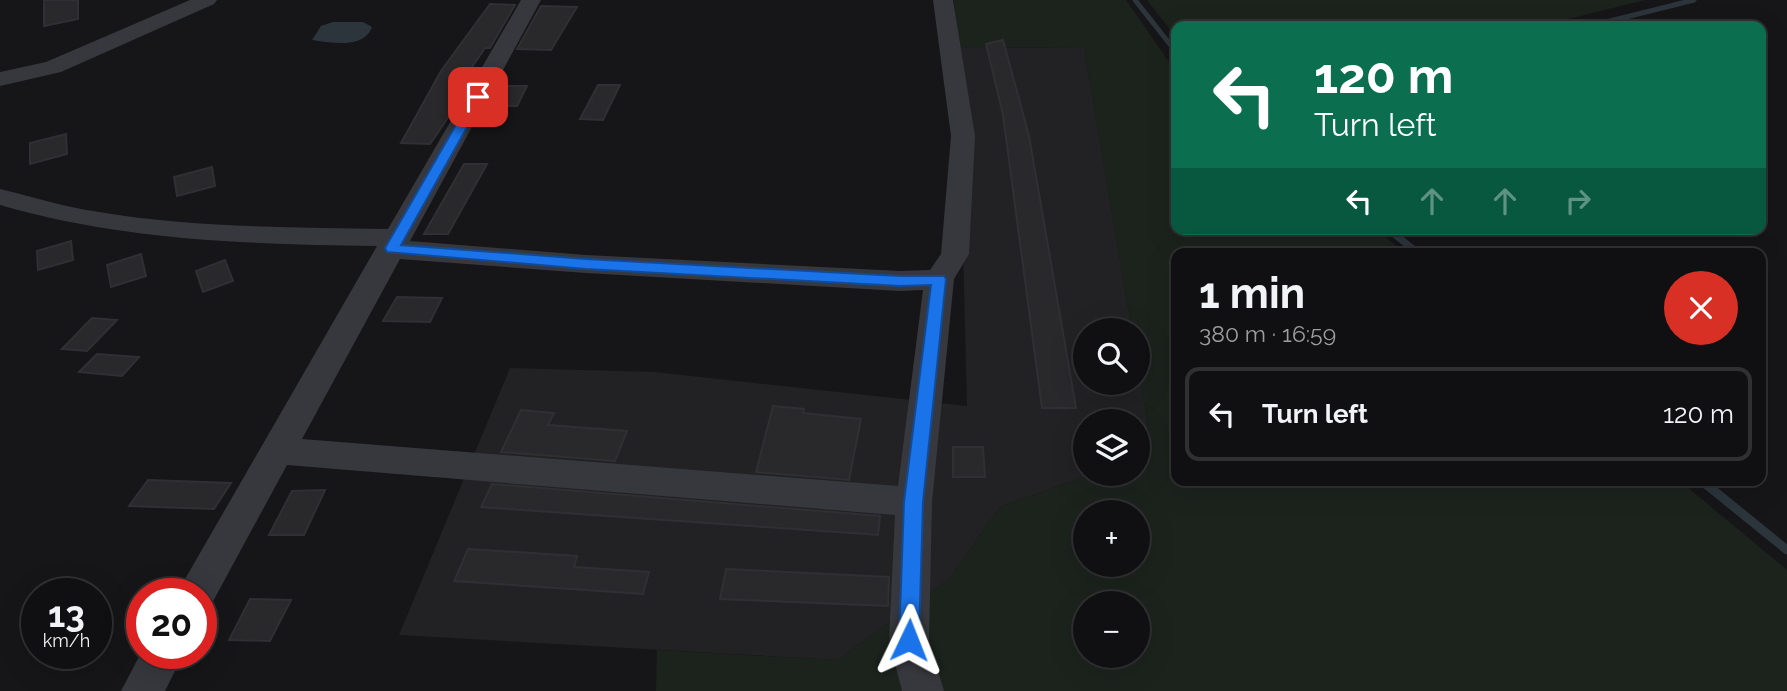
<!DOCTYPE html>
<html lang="en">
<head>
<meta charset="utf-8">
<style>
	:root { --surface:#101012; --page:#1e1e20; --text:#f1f3f6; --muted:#9c9d9f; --line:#303032 }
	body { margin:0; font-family:Raleway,sans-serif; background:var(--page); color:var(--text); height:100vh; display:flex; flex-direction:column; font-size:26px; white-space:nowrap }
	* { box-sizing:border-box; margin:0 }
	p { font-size:23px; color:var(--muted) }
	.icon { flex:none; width:38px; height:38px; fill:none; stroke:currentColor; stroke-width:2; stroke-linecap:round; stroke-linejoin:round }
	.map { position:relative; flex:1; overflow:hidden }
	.drawer { position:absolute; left:1171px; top:248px; width:595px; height:238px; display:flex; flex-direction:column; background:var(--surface); border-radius:14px; box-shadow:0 7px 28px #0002,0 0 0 2px var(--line) }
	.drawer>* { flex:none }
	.hud { position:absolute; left:1171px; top:21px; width:595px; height:214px; border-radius:14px; box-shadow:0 7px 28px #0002,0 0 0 2px var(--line); background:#0b6e4f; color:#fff; overflow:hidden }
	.controls { position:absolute; left:1073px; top:318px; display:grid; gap:14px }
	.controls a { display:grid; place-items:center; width:77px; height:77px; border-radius:50%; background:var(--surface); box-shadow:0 7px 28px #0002,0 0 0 2px var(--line); font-size:35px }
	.speed { position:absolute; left:21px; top:578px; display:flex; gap:14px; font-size:35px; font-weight:700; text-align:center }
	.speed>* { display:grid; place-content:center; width:91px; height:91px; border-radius:50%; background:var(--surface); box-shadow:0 7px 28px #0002,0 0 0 2px var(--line); line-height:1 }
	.speed small { font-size:18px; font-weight:400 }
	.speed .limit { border:10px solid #d22; background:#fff; color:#111 }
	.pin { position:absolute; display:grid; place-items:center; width:60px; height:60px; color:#fff; margin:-30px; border-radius:14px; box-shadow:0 4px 10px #0006 }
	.me { position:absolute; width:77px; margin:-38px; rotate:2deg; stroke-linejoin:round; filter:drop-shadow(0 0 5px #0008) }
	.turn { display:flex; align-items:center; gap:24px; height:147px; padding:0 28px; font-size:32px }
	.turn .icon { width:91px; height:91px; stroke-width:2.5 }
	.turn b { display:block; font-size:49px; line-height:60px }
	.lanes { display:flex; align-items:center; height:66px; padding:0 28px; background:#0003; justify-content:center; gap:35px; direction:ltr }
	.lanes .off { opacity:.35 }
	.round { display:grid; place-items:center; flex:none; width:74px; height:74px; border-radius:37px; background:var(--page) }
	.head { display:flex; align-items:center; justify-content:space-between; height:119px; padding:0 28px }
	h1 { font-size:42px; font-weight:700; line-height:52px }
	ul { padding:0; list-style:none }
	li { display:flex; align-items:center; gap:21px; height:94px; margin:0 14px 10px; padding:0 14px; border:4px solid var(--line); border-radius:14px }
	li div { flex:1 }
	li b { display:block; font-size:26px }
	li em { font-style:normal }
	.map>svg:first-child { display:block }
	.built { fill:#222225 }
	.green { fill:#1c231d; fill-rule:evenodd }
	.water { fill:#2c353c }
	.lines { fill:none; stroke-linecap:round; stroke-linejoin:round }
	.stream-far2 { stroke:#2c353c; stroke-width:5 }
	.stream-far1 { stroke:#2c353c; stroke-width:7 }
	.stream { stroke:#2c353c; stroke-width:9 }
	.building { fill:#29292c; stroke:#303034; stroke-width:2 }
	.minor { fill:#37383d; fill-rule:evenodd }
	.route { fill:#1a73e8; stroke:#114b97; stroke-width:2 }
</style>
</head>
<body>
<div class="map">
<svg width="1787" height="691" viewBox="0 0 1787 691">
	<rect width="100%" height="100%" fill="#161618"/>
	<polygon class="built" points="958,47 1084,48 1132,331 1085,331 1085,383 1138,383 1138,366 1152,452 1138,458 1138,422 1085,422 1085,474 1091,474 1000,507 948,580 837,660 399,635 510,368 655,372 967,406"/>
	<g class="green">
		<path d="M 954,0 L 1126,0 L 1176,72 L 1176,229 L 1376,229 L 1406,254 L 1176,254 L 1176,481 L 1680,481 L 1787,570 L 1787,691 L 656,691 L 657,650 L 837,660 L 948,580 L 1000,507 L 1091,474 L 1138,474 L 1138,458 L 1152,452 L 1138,366 L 1138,331 L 1132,331 L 1084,48 L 958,47 ZM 1085,513 L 1138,513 L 1138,565 L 1085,565 ZM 1085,604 L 1138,604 L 1138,656 L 1085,656 Z"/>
		<polygon points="1147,0 1645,0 1540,26 1176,26 1176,37"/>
	</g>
	<path class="water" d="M 333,22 L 363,22 L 372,27 C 364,49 332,43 312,40 L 321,26 Z"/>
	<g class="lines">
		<g class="stream-far2">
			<polyline points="1135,0 1176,52"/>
			<polyline points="1590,26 1694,0"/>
		</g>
		<polyline class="stream-far1" points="1388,229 1419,254"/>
		<polyline class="stream" points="1702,481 1787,550"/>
	</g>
	<g class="building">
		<polygon points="44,0 78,0 78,19 44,26"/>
		<polygon points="490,4 515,5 490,48 485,48 459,86 468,86 456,106 430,144 401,143 441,71"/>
		<polygon points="541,6 577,7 551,50 517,49"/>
		<polygon points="1003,40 1029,136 1076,408 1042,408 1003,115 986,44"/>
		<polygon points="598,85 620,85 603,120 580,119"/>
		<polygon points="497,86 527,86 517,106 486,106"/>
		<polygon points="66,134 67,154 30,164 30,143"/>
		<polygon points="464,164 487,164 448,234 424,234"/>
		<polygon points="212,167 215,186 177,196 174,177"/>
		<polygon points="71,241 73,260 38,270 37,251"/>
		<polygon points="141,254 146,276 111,287 107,265"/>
		<polygon points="225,260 233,281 203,292 196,271"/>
		<polygon points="397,297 442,298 430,322 383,321"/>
		<polygon points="92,318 117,320 87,351 62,349"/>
		<polygon points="97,354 139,357 122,376 79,372"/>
		<polygon points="773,406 804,409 803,413 861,419 849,480 756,472"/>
		<polygon points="521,410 554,413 548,425 627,431 615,461 501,452"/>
		<polygon points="953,447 983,447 985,477 953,477"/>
		<polygon points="148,480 231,483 214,509 129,506"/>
		<polygon points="492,484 880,516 878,535 481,507"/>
		<polygon points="325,490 304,535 269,535 292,491"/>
		<polygon points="468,549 577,556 574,567 649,572 643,594 454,581"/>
		<polygon points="726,569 889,577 888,606 720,599"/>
		<polygon points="250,599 291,600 270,641 229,640"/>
	</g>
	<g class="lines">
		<g class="minor">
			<polygon points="190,0 217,0 214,4 61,72 0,86 0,72 46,62"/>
			<path d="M 521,0 L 541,0 L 410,241 L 586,255 L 900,271 L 930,270 L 941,254 L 951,136 L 933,0 L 953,0 L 975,136 L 969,254 L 954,279 L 932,502 L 929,640 L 944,691 L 902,691 L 889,640 L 895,515 L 287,465 L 211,605 L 201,609 L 201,593 L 177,593 L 377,246 C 249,244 124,241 0,205 L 0,189 C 33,197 65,207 99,212 C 194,228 291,227 388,229 ZM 400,259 L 586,273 L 900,291 L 923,290 L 898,486 L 302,439 Z"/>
			<polygon points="142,651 184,653 165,691 121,691"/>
		</g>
	</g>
	<polygon class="route" points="478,94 484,97 401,245 586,259 900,276 944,276 946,279 923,502 919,640 916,647 909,649 902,647 899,640 904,502 931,285 900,286 586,269 387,252 385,248 472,97"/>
</svg>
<div class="controls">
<a><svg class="icon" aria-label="search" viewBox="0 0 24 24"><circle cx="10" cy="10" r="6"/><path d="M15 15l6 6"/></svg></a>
<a><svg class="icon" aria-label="layers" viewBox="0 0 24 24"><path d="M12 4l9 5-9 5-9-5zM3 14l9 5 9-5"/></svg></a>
<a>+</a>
<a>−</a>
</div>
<div class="speed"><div>13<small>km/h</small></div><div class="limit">20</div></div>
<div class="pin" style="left:478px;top:97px;background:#d93025"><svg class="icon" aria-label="arrive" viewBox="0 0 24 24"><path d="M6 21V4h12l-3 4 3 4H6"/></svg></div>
<svg class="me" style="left:909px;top:640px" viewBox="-20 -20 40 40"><path d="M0-17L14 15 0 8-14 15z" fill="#1a73e8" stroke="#fff" stroke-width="4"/></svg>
<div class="hud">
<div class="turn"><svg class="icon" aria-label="left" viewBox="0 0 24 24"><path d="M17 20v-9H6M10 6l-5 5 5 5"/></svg><div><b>120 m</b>Turn left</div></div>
<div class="lanes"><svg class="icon" aria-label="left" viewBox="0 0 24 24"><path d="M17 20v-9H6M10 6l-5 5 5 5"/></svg><svg class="icon off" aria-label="ahead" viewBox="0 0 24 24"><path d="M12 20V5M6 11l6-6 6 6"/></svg><svg class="icon off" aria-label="ahead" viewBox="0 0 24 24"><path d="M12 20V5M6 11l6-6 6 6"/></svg><svg class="icon off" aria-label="right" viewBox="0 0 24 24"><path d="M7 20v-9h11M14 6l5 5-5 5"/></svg></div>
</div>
<section class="drawer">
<div class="head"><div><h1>1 min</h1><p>380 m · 16:59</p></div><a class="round" style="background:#d93025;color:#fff"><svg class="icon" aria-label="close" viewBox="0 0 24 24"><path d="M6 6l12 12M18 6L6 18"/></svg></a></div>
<ul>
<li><svg class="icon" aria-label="left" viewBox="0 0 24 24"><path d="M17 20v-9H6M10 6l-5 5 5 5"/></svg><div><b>Turn left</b></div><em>120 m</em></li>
</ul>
</section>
</div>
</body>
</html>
